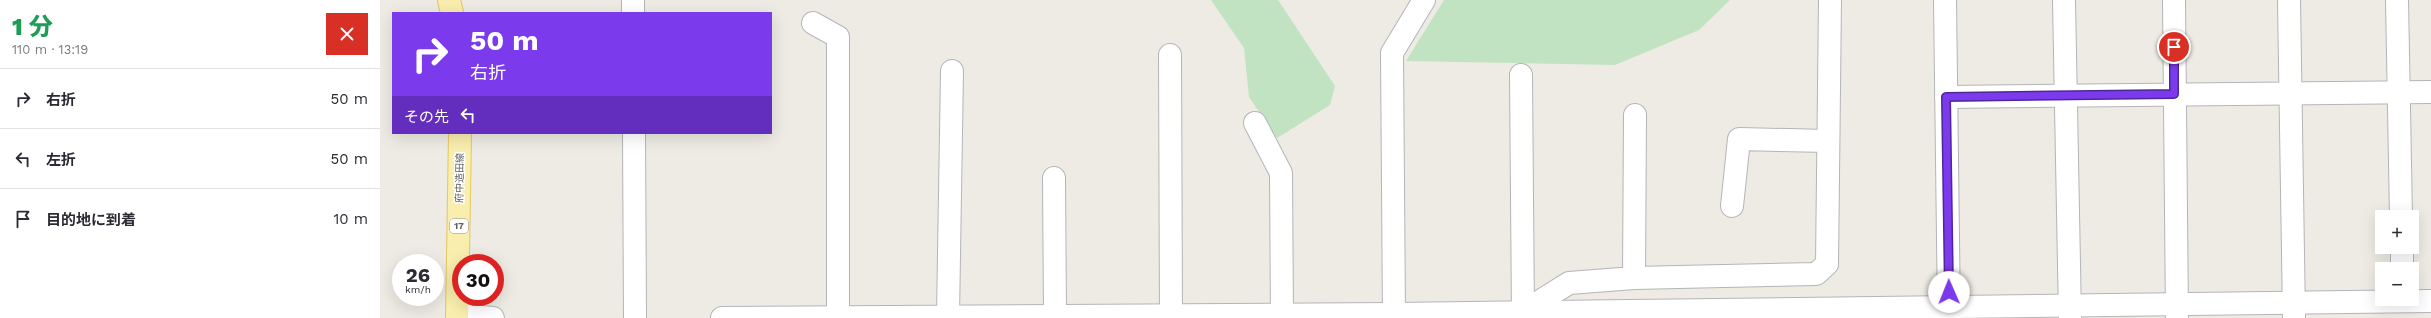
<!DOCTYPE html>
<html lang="ja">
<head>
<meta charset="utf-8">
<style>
	:root { --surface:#fff; --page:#f7f7f7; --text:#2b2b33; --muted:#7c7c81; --line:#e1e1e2 }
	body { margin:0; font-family:"Work Sans","Noto Sans JP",sans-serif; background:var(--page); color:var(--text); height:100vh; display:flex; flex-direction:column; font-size:15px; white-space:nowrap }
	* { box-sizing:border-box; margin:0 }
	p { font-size:13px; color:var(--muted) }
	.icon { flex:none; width:22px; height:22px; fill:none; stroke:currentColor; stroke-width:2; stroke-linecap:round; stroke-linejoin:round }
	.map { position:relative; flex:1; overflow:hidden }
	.drawer { display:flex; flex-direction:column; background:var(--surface); width:380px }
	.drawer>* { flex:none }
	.hud { position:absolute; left:12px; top:12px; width:380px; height:122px; border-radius:0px; box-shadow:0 4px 16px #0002; background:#7c3aed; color:#fff; overflow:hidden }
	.fabs { position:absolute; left:1995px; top:210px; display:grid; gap:8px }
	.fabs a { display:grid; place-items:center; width:44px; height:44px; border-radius:0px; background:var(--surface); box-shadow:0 4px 16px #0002; font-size:20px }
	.speed { position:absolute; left:12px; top:254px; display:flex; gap:8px; font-size:20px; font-weight:700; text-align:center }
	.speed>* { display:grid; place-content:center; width:52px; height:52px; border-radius:50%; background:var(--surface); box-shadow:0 4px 16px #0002; line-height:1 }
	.speed small { font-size:10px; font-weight:400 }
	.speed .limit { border:6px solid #d22; background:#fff; color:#111 }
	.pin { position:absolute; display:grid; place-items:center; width:34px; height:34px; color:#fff; margin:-17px; border:2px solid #fff; border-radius:50%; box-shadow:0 1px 4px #0007 }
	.me { position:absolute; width:44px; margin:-22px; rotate:359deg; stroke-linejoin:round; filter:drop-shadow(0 0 3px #0008) }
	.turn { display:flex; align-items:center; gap:14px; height:84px; padding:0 12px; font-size:18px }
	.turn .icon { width:52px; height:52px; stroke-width:2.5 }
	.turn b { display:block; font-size:28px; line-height:34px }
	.then { display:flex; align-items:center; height:38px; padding:0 12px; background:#0003; gap:8px; font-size:15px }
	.round { display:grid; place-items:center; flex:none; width:42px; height:42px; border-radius:0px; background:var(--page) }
	.headline { display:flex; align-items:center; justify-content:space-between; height:68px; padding:0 12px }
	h1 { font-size:24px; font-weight:800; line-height:30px; color:#1e9e55 }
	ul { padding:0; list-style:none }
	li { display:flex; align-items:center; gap:12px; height:60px; padding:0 12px; border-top:1px solid var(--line) }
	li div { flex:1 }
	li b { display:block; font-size:15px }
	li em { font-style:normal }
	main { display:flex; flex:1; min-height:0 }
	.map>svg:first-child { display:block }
	.green { fill:#c1e3c2 }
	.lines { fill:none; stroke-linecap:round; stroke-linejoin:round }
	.street-casing { stroke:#b4b5b9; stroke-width:24 }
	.primary-casing { stroke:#e6c563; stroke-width:24 }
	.street { stroke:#fff; stroke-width:22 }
	.primary { stroke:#f9eead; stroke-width:22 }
	.route-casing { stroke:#51269a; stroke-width:10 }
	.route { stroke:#7c3aed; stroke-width:7 }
	.labels { text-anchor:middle; stroke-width:3; stroke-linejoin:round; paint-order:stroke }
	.shield { fill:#fff; stroke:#8c8e92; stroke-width:1 }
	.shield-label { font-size:9px; font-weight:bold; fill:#5b5e63 }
	.street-label { font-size:10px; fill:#5b5e63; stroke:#fff }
</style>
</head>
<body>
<main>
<section class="drawer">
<div class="headline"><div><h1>1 分</h1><p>110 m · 13:19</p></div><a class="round" style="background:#d93025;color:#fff"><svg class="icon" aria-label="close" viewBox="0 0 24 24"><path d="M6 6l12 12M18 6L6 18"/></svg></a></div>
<ul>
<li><svg class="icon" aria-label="right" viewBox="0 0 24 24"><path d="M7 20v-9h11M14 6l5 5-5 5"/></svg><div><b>右折</b></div><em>50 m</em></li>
<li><svg class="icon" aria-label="left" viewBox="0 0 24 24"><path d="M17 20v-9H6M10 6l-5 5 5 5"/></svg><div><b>左折</b></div><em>50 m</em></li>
<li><svg class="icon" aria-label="arrive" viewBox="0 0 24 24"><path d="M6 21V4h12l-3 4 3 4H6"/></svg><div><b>目的地に到着</b></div><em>10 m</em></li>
</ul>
</section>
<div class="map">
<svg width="2051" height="318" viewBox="0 0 2051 318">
	<rect width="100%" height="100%" fill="#edebe3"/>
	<g class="green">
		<polygon points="831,0 898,0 955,86 950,105 897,138 869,97 864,48"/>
		<polygon points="1064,0 1350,0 1319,30 1235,65 1026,61"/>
	</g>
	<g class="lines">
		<g class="street-casing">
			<g id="street">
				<polyline points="253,0 253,13"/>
				<polyline points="1565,0 1569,318"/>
				<polyline points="1684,0 1690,318"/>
				<polyline points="1794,0 1797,318"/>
				<polyline points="1909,0 1914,317"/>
				<polyline points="2017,0 2021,217"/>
				<polyline points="433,23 458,37 458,316"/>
				<polyline points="790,55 791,318"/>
				<polyline points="1141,75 1143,318"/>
				<polyline points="1566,97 2051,92"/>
				<polyline points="875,123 901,173 902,318"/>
				<polyline points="254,133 255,318"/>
				<polyline points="674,178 675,316"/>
				<polyline points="1352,206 1359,139 1448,141"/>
				<polyline points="2022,247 2022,269"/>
				<polyline points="1254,278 1255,115"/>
				<polyline points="1143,312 1189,283 1254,278 1436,274 1447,264 1450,0"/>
				<polyline points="77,315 113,318"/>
				<polyline points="568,316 572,71"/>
				<polyline points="342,318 1014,314 2051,301"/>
				<polyline points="1014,318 1012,53 1044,0"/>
			</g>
		</g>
		<g class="primary-casing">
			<g id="primary">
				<polyline points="69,0 72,13"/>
				<polyline points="77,318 80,133"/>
			</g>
		</g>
		<use href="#street" class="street"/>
		<use href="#primary" class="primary"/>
	</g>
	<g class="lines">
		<g class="route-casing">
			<polyline id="route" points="1569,292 1566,97 1794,94 1794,47"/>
		</g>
		<use href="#route" class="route"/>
	</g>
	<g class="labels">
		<rect class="shield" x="70" y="219" width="18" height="14" rx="3"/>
		<g class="shield-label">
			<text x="79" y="229">17</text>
		</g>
		<g class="street-label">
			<text transform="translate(79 178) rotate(-89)" y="4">府中造田線</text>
		</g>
	</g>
</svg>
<div class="fabs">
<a>+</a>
<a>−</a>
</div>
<div class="speed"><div>26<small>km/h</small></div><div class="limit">30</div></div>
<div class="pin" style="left:1794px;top:47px;background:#d93025"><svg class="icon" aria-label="arrive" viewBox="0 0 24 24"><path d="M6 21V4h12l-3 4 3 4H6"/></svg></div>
<svg class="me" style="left:1569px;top:292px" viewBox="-20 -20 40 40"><circle r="19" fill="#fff"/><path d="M0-13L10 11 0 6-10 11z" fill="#7c3aed"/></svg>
<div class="hud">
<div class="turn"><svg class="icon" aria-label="right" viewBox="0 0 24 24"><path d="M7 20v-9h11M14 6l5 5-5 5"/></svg><div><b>50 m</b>右折</div></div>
<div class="then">その先<svg class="icon" aria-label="left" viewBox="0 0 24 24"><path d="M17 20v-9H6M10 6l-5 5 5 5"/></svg></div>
</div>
</div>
</main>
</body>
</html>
